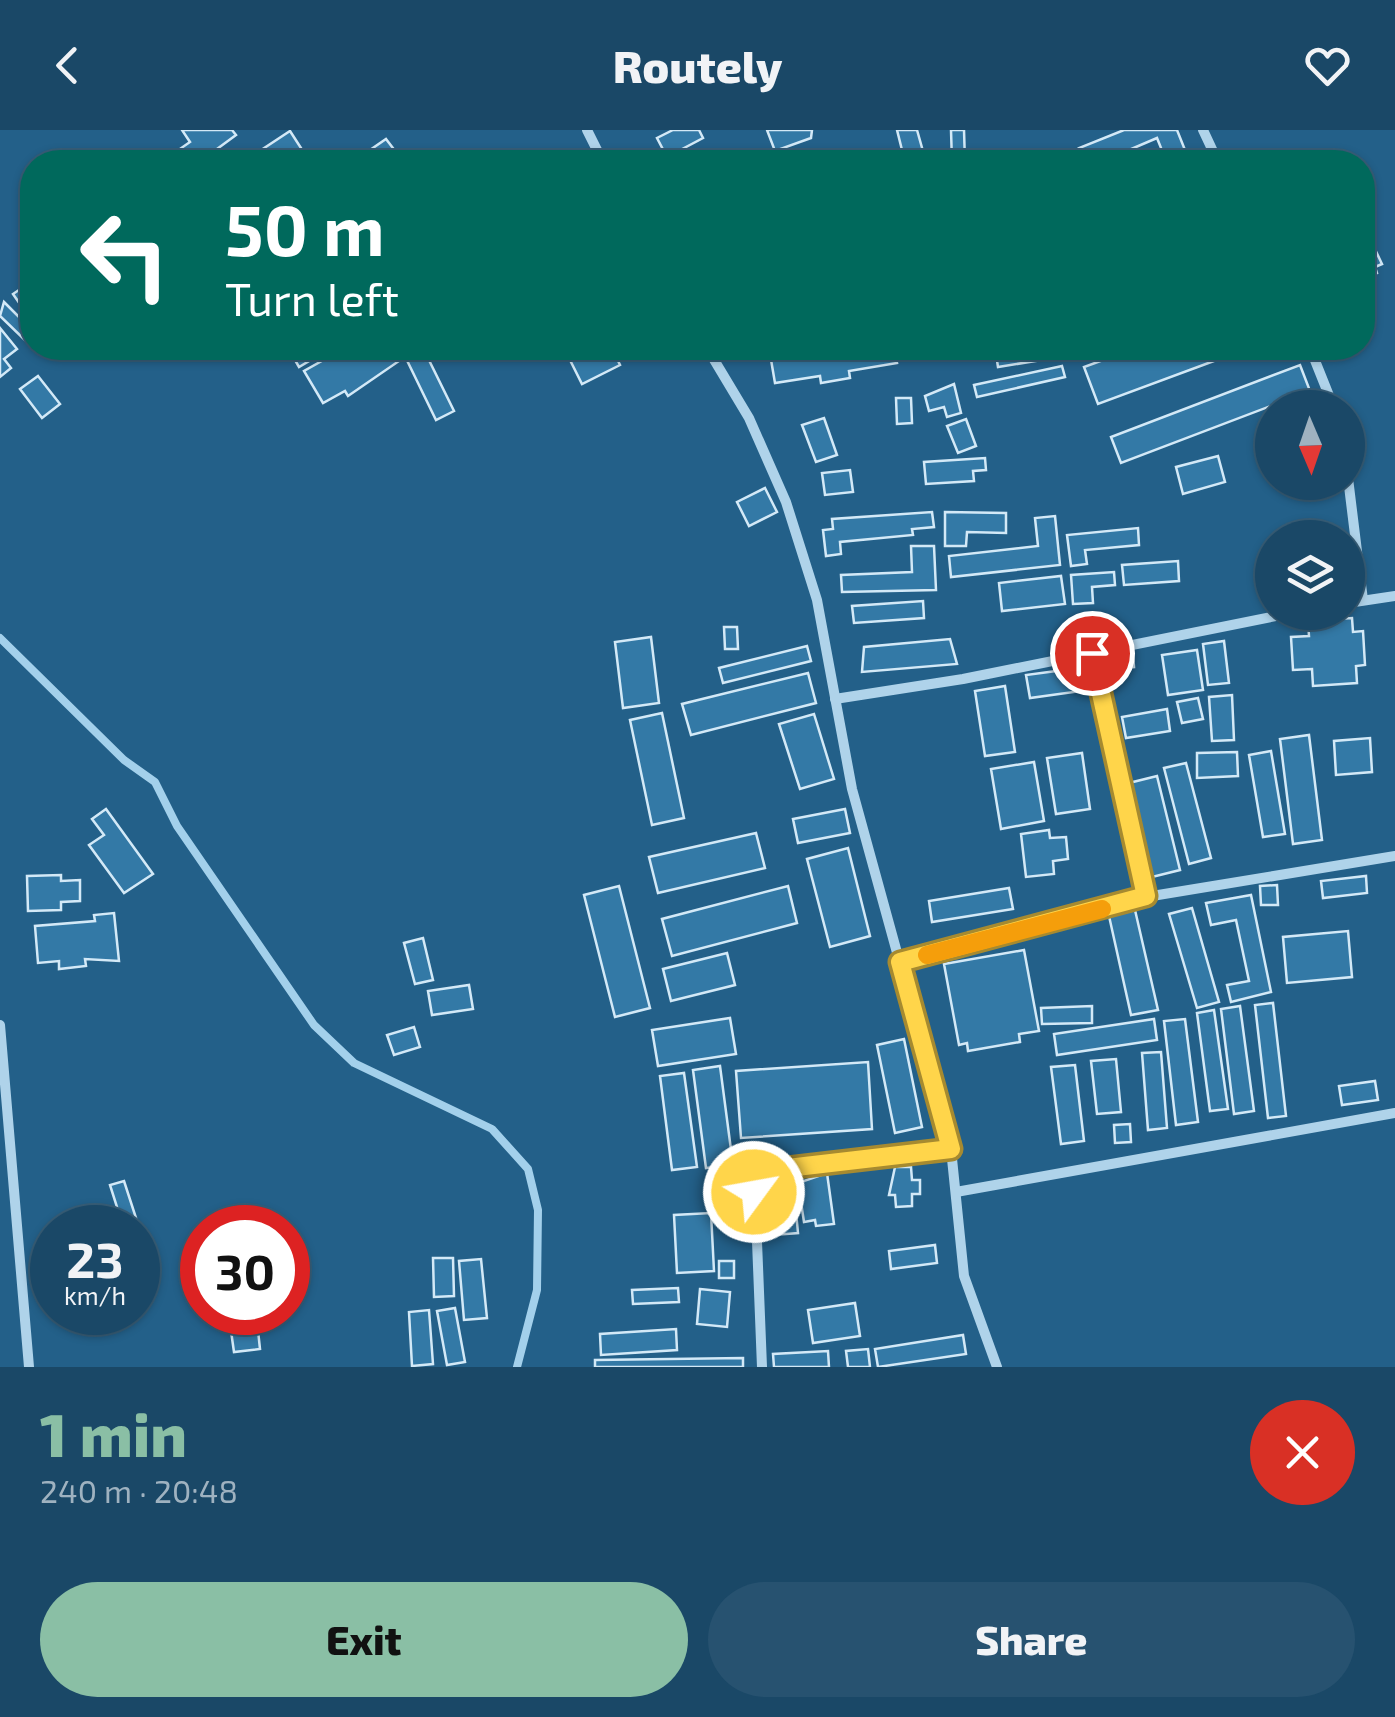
<!DOCTYPE html>
<html lang="en">
<head>
<meta charset="utf-8">
<style>
	:root { --surface:#1a4867; --page:#275270; --text:#f1f3f6; --muted:#9fb2c0; --line:#38607b; --accent:#8abfa5 }
	body { margin:0; font-family:"Exo 2",sans-serif; background:var(--page); color:var(--text); height:100vh; display:flex; flex-direction:column; font-size:38px; white-space:nowrap }
	* { box-sizing:border-box; margin:0 }
	p { font-size:32px; color:var(--muted) }
	.icon { flex:none; width:55px; height:55px; fill:none; stroke:currentColor; stroke-width:2; stroke-linecap:round; stroke-linejoin:round }
	.map { position:relative; height:1237px; overflow:hidden }
	.sheet { display:flex; flex-direction:column; background:var(--surface); flex:1 }
	.sheet>* { flex:none }
	.guide { position:absolute; left:20px; top:20px; width:1355px; height:210px; border-radius:40px; box-shadow:0 2px 8px #0004,0 0 0 2px var(--line); background:#00695c; color:#fff; overflow:hidden }
	.needle { width:65px; rotate:178deg }
	.controls { position:absolute; left:1255px; top:260px; display:grid; gap:20px }
	.controls a { display:grid; place-items:center; width:110px; height:110px; border-radius:50%; background:var(--surface); box-shadow:0 2px 8px #0004,0 0 0 2px var(--line); font-size:50px }
	.speed { position:absolute; left:30px; top:1075px; display:flex; gap:20px; font-size:50px; font-weight:700; text-align:center }
	.speed>* { display:grid; place-content:center; width:130px; height:130px; border-radius:50%; background:var(--surface); box-shadow:0 2px 8px #0004,0 0 0 2px var(--line); line-height:1 }
	.speed small { font-size:25px; font-weight:400 }
	.speed .limit { border:15px solid #d22; background:#fff; color:#111 }
	.pin { position:absolute; display:grid; place-items:center; width:85px; height:85px; color:#fff; margin:-42px; border:5px solid #fff; border-radius:50%; box-shadow:0 2px 10px #0007 }
	.me { position:absolute; width:110px; margin:-55px; rotate:58deg; stroke-linejoin:round; filter:drop-shadow(0 0 8px #0008) }
	.turn { display:flex; align-items:center; gap:35px; height:210px; padding:0 40px; font-size:45px }
	.turn .icon { width:130px; height:130px; stroke-width:2.5 }
	.turn b { display:block; font-size:70px; line-height:85px }
	.round { display:grid; place-items:center; flex:none; width:105px; height:105px; border-radius:52px; background:var(--page) }
	.summary { display:flex; align-items:center; justify-content:space-between; height:170px; padding:0 40px }
	h1 { font-size:60px; font-weight:800; line-height:75px; color:var(--accent) }
	.action { display:flex; gap:20px; margin-top:auto; padding:20px 40px }
	.action a { flex:1; height:115px; border-radius:60px; background:var(--accent); color:#111; font-size:40px; font-weight:800; line-height:115px; text-align:center }
	.action a+a { background:var(--page); color:var(--text) }
	header { display:flex; justify-content:space-between; align-items:center; height:130px; padding:0 40px; background:var(--surface); font-size:45px; font-weight:800 }
	.map>svg:first-child { display:block }
	.lines { fill:none; stroke-linecap:round; stroke-linejoin:round }
	.stream { stroke:#a3d0eb; stroke-width:8 }
	.building { fill:#3379a6; stroke:#d3e9f7; stroke-width:2.5 }
	.street { stroke:#afd3ea; stroke-width:10 }
	.route-casing { stroke:#a68a30; stroke-width:25 }
	.route { stroke:#ffd54a; stroke-width:18 }
	.slow { stroke:#f59e0b; stroke-width:18 }
</style>
</head>
<body>
<header><svg class="icon" aria-label="back" viewBox="0 0 24 24"><path d="M15 5l-7 7 7 7"/></svg>Routely<svg class="icon" aria-label="heart" viewBox="0 0 24 24"><path d="M12 20l-8-8c-3-5 5-10 8-4 3-6 11-1 8 4z"/></svg></header>
<div class="map">
<svg width="1395" height="1237" viewBox="0 0 1395 1237">
	<rect width="100%" height="100%" fill="#236089"/>
	<g class="lines">
		<polyline class="stream" points="0,508 124,630 155,652 177,696 314,895 354,933 492,999 528,1039 538,1080 537,1160 517,1237"/>
	</g>
	<g class="building">
		<polygon points="182,0 232,0 236,5 202,30 185,32 177,21 190,12"/>
		<polygon points="673,0 699,0 703,8 667,27 657,8"/>
		<polygon points="767,0 812,0 811,8 775,21"/>
		<polygon points="897,0 917,0 926,32 905,32"/>
		<polygon points="951,0 964,0 965,32 952,32"/>
		<polygon points="1124,0 1177,0 1185,20 1165,28 1157,8 1101,32 1081,32 1076,20 1079,18"/>
		<polygon points="290,1 310,32 256,32 252,26"/>
		<polygon points="386,9 399,26 390,32 360,32 357,29"/>
		<polygon points="1362,113 1365,117 1372,113 1382,134 1375,137 1377,143 1362,150"/>
		<polygon points="32,151 32,185 29,187 13,164"/>
		<polygon points="4,172 32,200 29,214 0,186"/>
		<polygon points="0,198 17,219 4,229 11,238 0,247"/>
		<polygon points="288,218 331,218 299,237"/>
		<polygon points="345,218 391,218 399,231 348,266 345,261 323,273 304,241"/>
		<polygon points="401,218 423,218 454,281 436,290"/>
		<polygon points="564,218 612,218 620,235 582,254"/>
		<polygon points="769,218 894,218 897,233 849,241 850,248 821,253 820,246 775,253"/>
		<polygon points="995,218 1046,218 1048,229 998,237"/>
		<polygon points="1136,218 1249,218 1098,274 1084,237"/>
		<polygon points="1300,235 1310,261 1121,333 1111,307"/>
		<polygon points="1062,236 1065,247 977,267 974,255"/>
		<polygon points="38,246 60,274 42,288 20,259"/>
		<polygon points="954,254 961,283 947,287 944,277 929,281 925,266"/>
		<polygon points="896,268 911,268 912,293 897,294"/>
		<polygon points="824,288 837,325 816,332 802,295"/>
		<polygon points="966,289 976,316 958,323 947,296"/>
		<polygon points="1218,326 1225,352 1183,364 1176,337"/>
		<polygon points="985,328 986,340 973,341 974,351 926,354 924,332"/>
		<polygon points="850,340 853,362 825,365 822,343"/>
		<polygon points="765,358 777,382 749,396 737,372"/>
		<polygon points="932,382 934,397 912,399 913,405 840,412 841,424 826,426 823,400 833,399 832,389"/>
		<polygon points="945,382 1006,383 1006,403 967,402 966,416 945,416"/>
		<polygon points="1055,386 1060,435 951,447 949,426 1038,416 1035,388"/>
		<polygon points="1138,398 1139,415 1085,420 1087,434 1071,436 1067,405"/>
		<polygon points="911,416 934,416 936,460 842,462 841,445 912,442"/>
		<polygon points="1178,431 1179,451 1124,455 1122,435"/>
		<polygon points="1114,442 1115,455 1092,457 1093,473 1073,474 1071,445"/>
		<polygon points="1061,446 1065,474 1002,481 999,453"/>
		<polygon points="923,471 924,488 854,493 852,476"/>
		<polygon points="1352,488 1353,502 1363,501 1365,535 1356,536 1357,553 1313,556 1312,539 1293,540 1291,507 1309,506 1308,491"/>
		<polygon points="724,497 737,497 738,519 725,519"/>
		<polygon points="651,507 659,573 623,578 615,512"/>
		<polygon points="950,509 957,534 862,542 864,517"/>
		<polygon points="1224,511 1229,553 1208,555 1203,514"/>
		<polygon points="807,516 811,531 723,553 719,538"/>
		<polygon points="1197,520 1203,560 1168,565 1162,525"/>
		<polygon points="1133,522 1134,537 1110,539 1108,524"/>
		<polygon points="1079,538 1081,561 1030,568 1026,545"/>
		<polygon points="808,543 816,573 691,605 682,574"/>
		<polygon points="1005,556 1015,622 985,626 975,561"/>
		<polygon points="1232,565 1234,610 1212,611 1209,567"/>
		<polygon points="1198,568 1203,589 1182,593 1177,572"/>
		<polygon points="1167,579 1170,601 1126,608 1122,587"/>
		<polygon points="662,583 684,688 652,695 630,590"/>
		<polygon points="814,584 834,649 800,659 779,594"/>
		<polygon points="1309,605 1322,710 1293,714 1280,609"/>
		<polygon points="1370,608 1372,642 1336,645 1334,611"/>
		<polygon points="1271,621 1285,704 1263,707 1249,625"/>
		<polygon points="1237,622 1238,646 1197,648 1197,623"/>
		<polygon points="1082,623 1090,679 1056,684 1047,628"/>
		<polygon points="1034,632 1044,691 1001,699 991,639"/>
		<polygon points="1186,633 1211,728 1189,734 1164,638"/>
		<polygon points="1157,646 1180,740 1152,747 1129,653"/>
		<polygon points="106,679 153,744 124,763 89,715 104,705 92,689"/>
		<polygon points="845,679 850,703 798,713 793,689"/>
		<polygon points="1049,700 1050,708 1066,707 1068,729 1053,731 1054,744 1026,747 1021,704"/>
		<polygon points="756,703 765,738 658,763 649,727"/>
		<polygon points="848,718 870,806 830,817 807,729"/>
		<polygon points="61,745 61,751 80,750 80,771 61,772 61,780 28,781 27,746"/>
		<polygon points="1366,746 1367,763 1323,768 1321,751"/>
		<polygon points="1277,755 1278,775 1261,775 1260,756"/>
		<polygon points="619,756 650,878 615,887 584,765"/>
		<polygon points="788,756 797,793 672,826 662,789"/>
		<polygon points="1009,758 1013,779 932,792 929,771"/>
		<polygon points="1251,765 1271,862 1231,872 1227,855 1249,851 1236,790 1211,795 1206,773"/>
		<polygon points="1192,778 1219,872 1197,878 1169,784"/>
		<polygon points="1135,780 1158,880 1131,885 1109,786"/>
		<polygon points="114,783 119,831 85,829 86,836 59,839 59,831 38,833 35,796 95,791 94,785"/>
		<polygon points="1348,801 1352,847 1287,853 1283,807"/>
		<polygon points="423,808 433,850 415,854 404,813"/>
		<polygon points="1024,820 1039,901 1019,904 1020,912 968,921 967,913 959,915 944,834"/>
		<polygon points="727,823 735,855 671,871 663,839"/>
		<polygon points="469,855 473,879 432,885 428,861"/>
		<polygon points="1273,873 1286,986 1268,988 1255,875"/>
		<polygon points="1092,876 1092,893 1042,894 1041,878"/>
		<polygon points="1240,876 1254,981 1234,984 1221,879"/>
		<polygon points="1214,880 1228,979 1210,981 1197,883"/>
		<polygon points="730,888 736,924 658,936 652,900"/>
		<polygon points="1154,889 1157,910 1057,925 1054,904"/>
		<polygon points="1185,889 1198,992 1176,995 1164,891"/>
		<polygon points="414,897 420,917 394,925 387,905"/>
		<polygon points="904,909 922,997 895,1003 877,915"/>
		<polygon points="1161,922 1167,998 1148,1000 1142,923"/>
		<polygon points="1116,929 1121,982 1097,984 1091,931"/>
		<polygon points="868,932 872,999 741,1008 736,941"/>
		<polygon points="1075,935 1084,1011 1061,1014 1051,937"/>
		<polygon points="720,936 733,1035 706,1038 693,940"/>
		<polygon points="684,943 697,1037 672,1040 660,946"/>
		<polygon points="1375,951 1378,970 1342,975 1339,956"/>
		<polygon points="1130,994 1131,1012 1115,1013 1114,995"/>
		<polygon points="895,1037 911,1037 912,1050 920,1050 920,1064 912,1064 912,1076 896,1077 895,1065 889,1065"/>
		<polygon points="827,1043 834,1094 816,1096 815,1090 804,1092 798,1053"/>
		<polygon points="124,1051 136,1088 122,1093 110,1055"/>
		<polygon points="796,1082 798,1103 774,1105 773,1084"/>
		<polygon points="711,1083 714,1141 677,1143 674,1085"/>
		<polygon points="935,1115 937,1133 891,1139 889,1121"/>
		<polygon points="433,1128 453,1128 454,1166 434,1167"/>
		<polygon points="481,1129 487,1188 464,1190 459,1131"/>
		<rect x="719" y="1131" width="15" height="17"/>
		<polygon points="678,1158 679,1172 633,1174 632,1160"/>
		<polygon points="700,1159 730,1162 727,1197 697,1194"/>
		<polygon points="855,1173 860,1206 813,1213 808,1180"/>
		<polygon points="455,1178 465,1232 447,1235 437,1181"/>
		<polygon points="429,1180 433,1234 412,1236 409,1182"/>
		<polygon points="257,1191 260,1219 234,1222 230,1194"/>
		<polygon points="676,1199 677,1220 601,1225 600,1204"/>
		<polygon points="963,1205 966,1224 878,1237 875,1219"/>
		<polygon points="868,1219 870,1237 848,1237 846,1221"/>
		<polygon points="828,1221 829,1237 774,1237 773,1224"/>
		<polygon points="743,1228 743,1237 595,1237 595,1230"/>
	</g>
	<g class="lines">
		<g class="street">
			<polyline points="587,0 603,32"/>
			<polyline points="1203,0 1218,32"/>
			<polyline points="707,218 749,288 786,372 817,470 852,659 951,1019 964,1146 997,1237"/>
			<polyline points="1310,218 1334,278"/>
			<polyline points="1348,348 1363,470"/>
			<polyline points="1348,473 1395,466"/>
			<polyline points="1092,523 1146,767"/>
			<polyline points="835,569 963,549 1296,482"/>
			<polyline points="900,832 1146,767 1395,726"/>
			<polyline points="0,895 29,1237"/>
			<polyline points="956,1062 1395,983"/>
			<polyline points="762,1237 755,1061 759,1050 779,1039 951,1019"/>
		</g>
	</g>
	<g class="lines">
		<g class="route-casing">
			<polyline id="route" points="754,1062 759,1050 779,1039 951,1019 900,832 1146,766 1092,523"/>
		</g>
		<use href="#route" class="route"/>
		<polyline class="slow" points="927,825 1102,779"/>
	</g>
</svg>
<div class="controls">
<a><svg class="needle" viewBox="-14 -14 28 28"><path d="M0-13l5 13h-10z" fill="#e53935"/><path d="M0 13l5-13h-10z" fill="#9fb2c0"/></svg></a>
<a><svg class="icon" aria-label="layers" viewBox="0 0 24 24"><path d="M12 4l9 5-9 5-9-5zM3 14l9 5 9-5"/></svg></a>
</div>
<div class="speed"><div>23<small>km/h</small></div><div class="limit">30</div></div>
<div class="pin" style="left:1092px;top:523px;background:#d93025"><svg class="icon" aria-label="arrive" viewBox="0 0 24 24"><path d="M6 21V4h12l-3 4 3 4H6"/></svg></div>
<svg class="me" style="left:754px;top:1062px" viewBox="-20 -20 40 40"><circle r="17" fill="#ffd54a" stroke="#fff" stroke-width="3"/><path d="M0-11L8 9 0 5-8 9z" fill="#fff"/></svg>
<div class="guide">
<div class="turn"><svg class="icon" aria-label="left" viewBox="0 0 24 24"><path d="M17 20v-9H6M10 6l-5 5 5 5"/></svg><div><b>50 m</b>Turn left</div></div>
</div>
</div>
<section class="sheet">
<div class="summary"><div><h1>1 min</h1><p>240 m · 20:48</p></div><a class="round" style="background:#d93025;color:#fff"><svg class="icon" aria-label="close" viewBox="0 0 24 24"><path d="M6 6l12 12M18 6L6 18"/></svg></a></div>
<div class="action"><a>Exit</a><a>Share</a></div>
</section>
</body>
</html>
